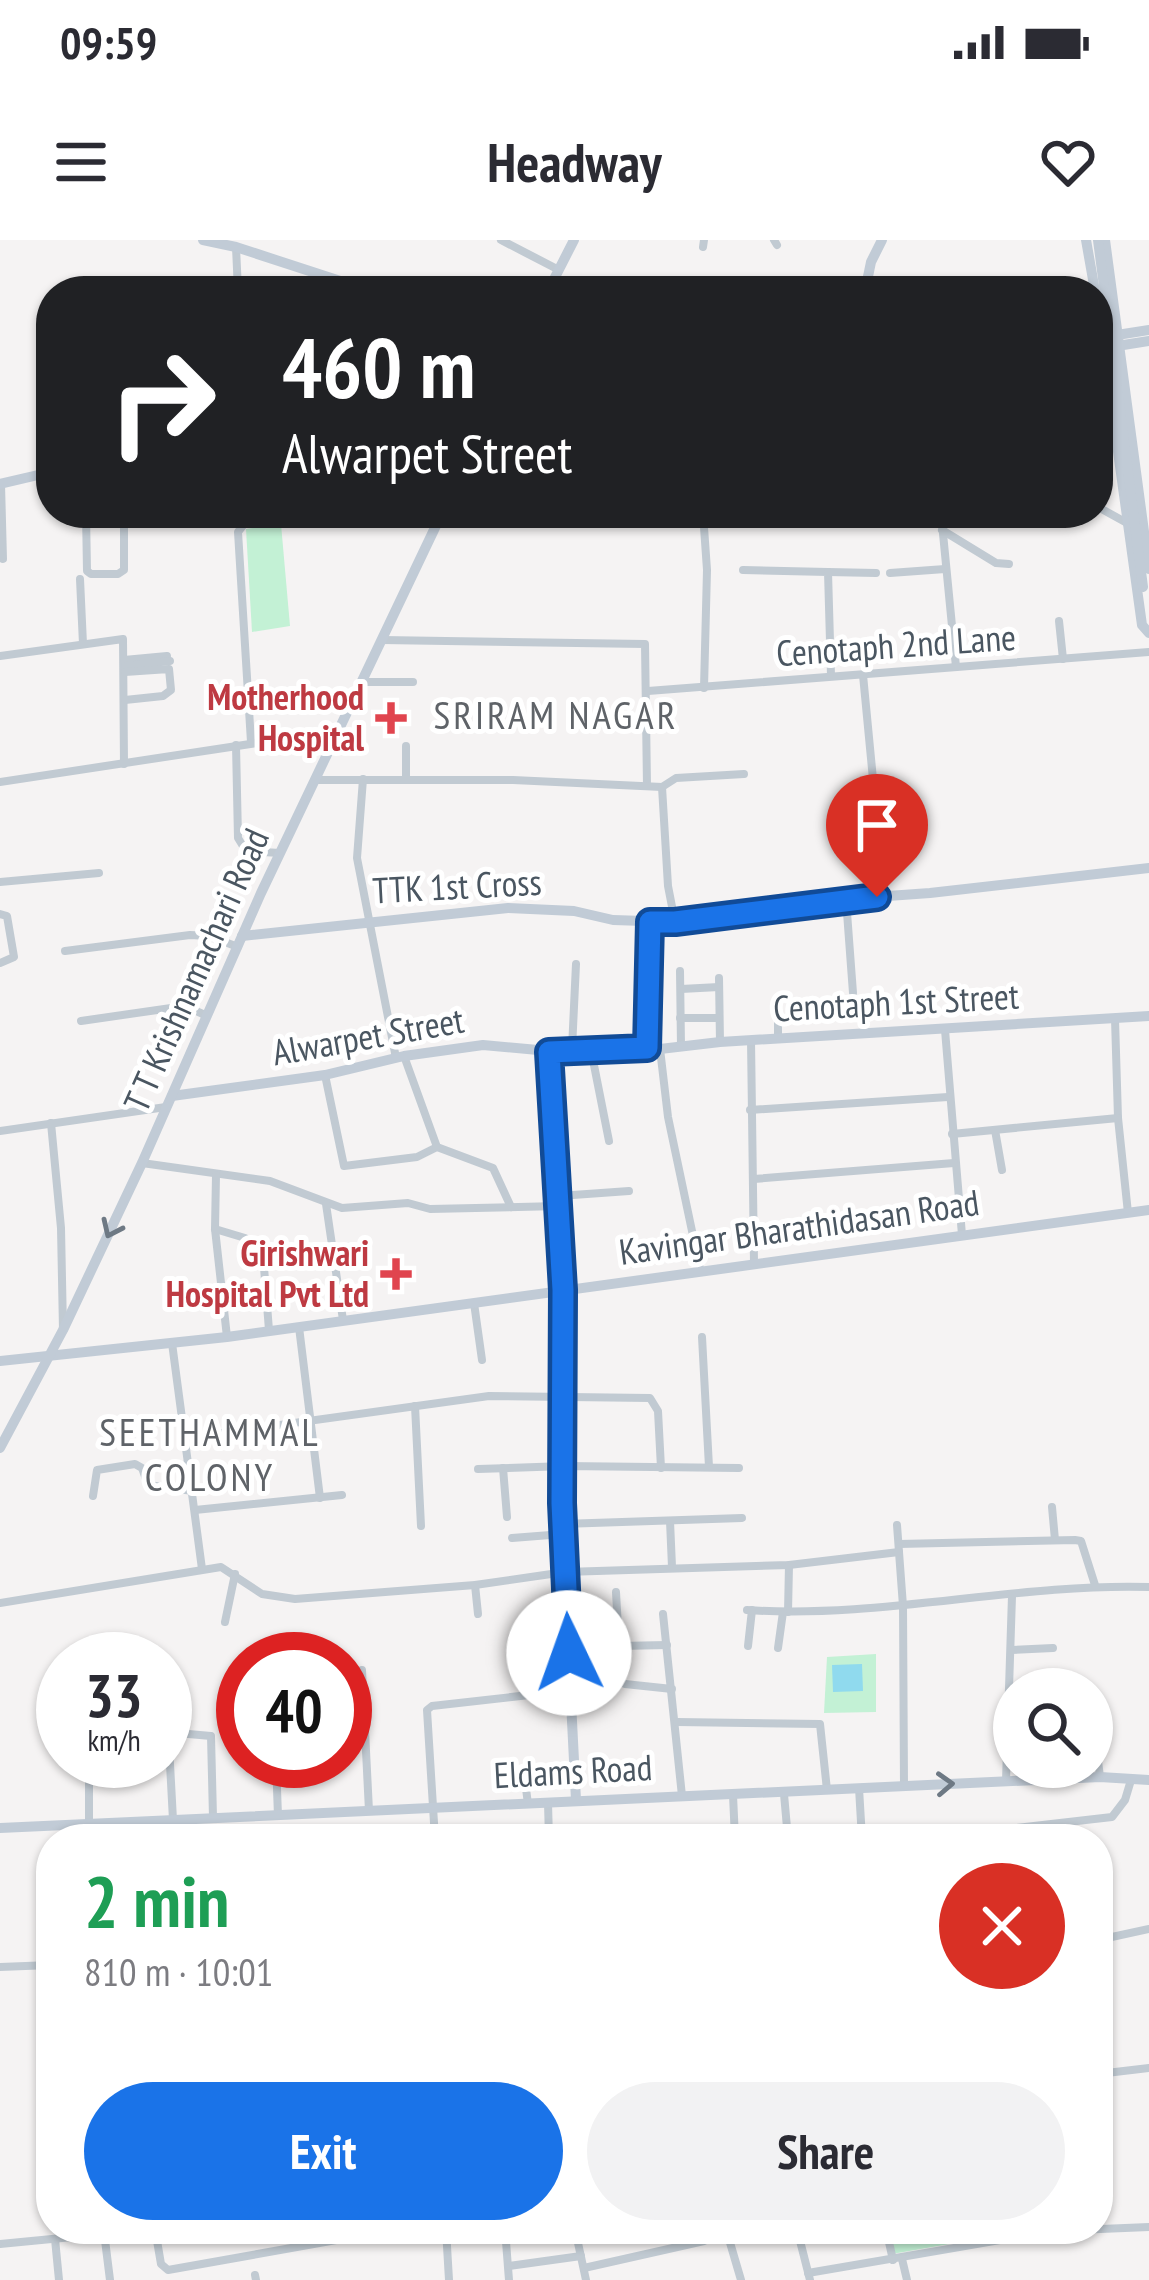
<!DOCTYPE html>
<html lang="en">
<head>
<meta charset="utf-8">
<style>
	:root { --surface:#fff; --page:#f2f2f3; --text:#2b2b33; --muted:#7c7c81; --accent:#1a73e8 }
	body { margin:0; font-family:"PT Sans Narrow",sans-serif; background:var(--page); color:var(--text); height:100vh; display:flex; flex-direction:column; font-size:45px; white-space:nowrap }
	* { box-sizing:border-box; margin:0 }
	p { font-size:39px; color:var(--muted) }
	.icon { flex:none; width:66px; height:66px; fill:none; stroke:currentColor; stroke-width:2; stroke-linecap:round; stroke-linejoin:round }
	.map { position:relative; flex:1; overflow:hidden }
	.drawer { position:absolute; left:36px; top:1584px; width:1077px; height:420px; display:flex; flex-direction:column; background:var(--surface); border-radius:48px; box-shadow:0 3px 9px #0004 }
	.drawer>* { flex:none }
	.hud { position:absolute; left:36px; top:36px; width:1077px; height:252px; border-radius:48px; box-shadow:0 3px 9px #0004; background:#202124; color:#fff; overflow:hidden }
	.controls { position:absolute; left:993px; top:1428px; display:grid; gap:24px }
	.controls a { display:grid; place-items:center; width:120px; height:120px; border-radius:50%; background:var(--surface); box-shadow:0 3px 9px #0004; font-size:60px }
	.speed { position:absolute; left:36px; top:1392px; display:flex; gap:24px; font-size:60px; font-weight:700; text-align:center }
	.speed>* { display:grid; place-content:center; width:156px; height:156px; border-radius:50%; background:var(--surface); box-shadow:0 3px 9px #0004; line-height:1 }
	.speed small { font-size:30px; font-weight:400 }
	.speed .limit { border:18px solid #d22; background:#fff; color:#111 }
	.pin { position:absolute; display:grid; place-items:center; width:102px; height:102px; color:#fff; margin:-123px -51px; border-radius:50% 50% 50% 0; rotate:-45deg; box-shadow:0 0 12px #0007 }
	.pin .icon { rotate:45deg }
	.me { position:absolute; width:132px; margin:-66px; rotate:357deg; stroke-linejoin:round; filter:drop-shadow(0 0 9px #0008) }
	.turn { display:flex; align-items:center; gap:42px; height:252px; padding:0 48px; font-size:54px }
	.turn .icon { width:156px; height:156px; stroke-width:2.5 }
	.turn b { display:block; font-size:84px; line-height:102px }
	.round { display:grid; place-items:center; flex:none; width:126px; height:126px; border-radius:63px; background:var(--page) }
	.summary { display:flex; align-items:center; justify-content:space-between; height:204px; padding:0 48px }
	h1 { font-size:72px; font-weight:700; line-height:90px; color:#1e9e55 }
	.primary-button { display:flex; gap:24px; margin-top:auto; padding:24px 48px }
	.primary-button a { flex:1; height:138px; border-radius:72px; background:var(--accent); color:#fff; font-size:48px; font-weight:700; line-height:138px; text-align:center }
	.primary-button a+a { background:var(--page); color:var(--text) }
	.status { display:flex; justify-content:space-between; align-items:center; height:84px; padding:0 60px; background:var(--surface); direction:ltr }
	.status svg { height:33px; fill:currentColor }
	header { display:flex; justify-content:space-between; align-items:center; height:156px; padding:0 48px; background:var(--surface); font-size:54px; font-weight:700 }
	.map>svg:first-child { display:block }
	.green { fill:#c3f1d5 }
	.water { fill:#90daee }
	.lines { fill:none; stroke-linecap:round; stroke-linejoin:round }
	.street { stroke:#c1cad2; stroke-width:8 }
	.secondary { stroke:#c1cbd6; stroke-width:10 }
	.secondary-bridge { stroke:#c1cbd6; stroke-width:10 }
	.oneway { stroke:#6e7984 }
	.route-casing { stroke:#114b97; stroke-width:30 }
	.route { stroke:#1a73e8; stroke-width:21 }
	.health-dot { fill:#e0444e; stroke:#fff; stroke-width:4.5 }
	.labels { text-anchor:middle; stroke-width:10; stroke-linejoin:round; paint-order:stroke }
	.street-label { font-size:36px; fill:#4a5661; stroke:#fff }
	.health-label { font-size:36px; font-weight:bold; fill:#be3a42; stroke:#fff; text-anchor:end }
	.neighbourhood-label { font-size:39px; letter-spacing:3px; fill:#5f6368; stroke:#fff }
</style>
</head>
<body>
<div class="status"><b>09:59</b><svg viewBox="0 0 49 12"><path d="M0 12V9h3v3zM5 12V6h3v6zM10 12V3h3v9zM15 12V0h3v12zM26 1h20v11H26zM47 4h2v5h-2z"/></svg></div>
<header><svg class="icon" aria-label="menu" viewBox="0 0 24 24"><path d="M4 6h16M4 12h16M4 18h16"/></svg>Headway<svg class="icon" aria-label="heart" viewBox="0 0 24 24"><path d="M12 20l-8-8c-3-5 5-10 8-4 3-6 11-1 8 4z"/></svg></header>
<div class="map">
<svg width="1149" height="2040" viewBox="0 0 1149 2040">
	<rect width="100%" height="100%" fill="#f5f3f3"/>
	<g class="green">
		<polygon points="281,284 290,386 252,392 246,289"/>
		<polygon points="876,1414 876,1472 824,1473 827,1417"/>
		<polygon points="888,1989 1023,1989 1023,1991 892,2014"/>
	</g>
	<polygon class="water" points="862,1424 863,1451 833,1452 832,1425"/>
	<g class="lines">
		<g class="street">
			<polyline points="501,0 559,30"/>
			<polyline points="774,0 777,5"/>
			<polyline points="236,7 238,51"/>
			<polyline points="703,7 704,0"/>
			<polyline points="788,51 788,50"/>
			<polyline points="1,244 3,319"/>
			<polyline points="1098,267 1127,283"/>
			<polyline points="86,273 87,331 91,334 118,334 124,330 124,273"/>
			<polyline points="703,273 707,330 704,448"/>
			<polyline points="941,273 956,427"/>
			<polyline points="942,290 996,323 1009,324"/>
			<polyline points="743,330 828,332 831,436"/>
			<polyline points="828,332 876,333"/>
			<polyline points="890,333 945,329"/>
			<polyline points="80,339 83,404"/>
			<polyline points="1059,381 1063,419"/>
			<polyline points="382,400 645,404 647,546"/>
			<polyline points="0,416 123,399 124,524"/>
			<polyline points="124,420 167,416"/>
			<polyline points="125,426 170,421"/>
			<polyline points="125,432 169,429 171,450 163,456 125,460"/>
			<polyline points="863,435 875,560"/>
			<polyline points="361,442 413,442"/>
			<polyline points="648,451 1149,412"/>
			<polyline points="251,502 238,292 245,283 274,273"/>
			<polyline points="236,505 238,598 246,611 280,613"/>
			<polyline points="406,506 406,539"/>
			<polyline points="363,539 357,618 396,818"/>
			<polyline points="317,540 513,540 662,547 676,538 744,534"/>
			<polyline points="0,542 336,491"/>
			<polyline points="662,547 668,646 675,682"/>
			<polyline points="0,642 99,633"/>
			<path d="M 877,657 L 875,645 C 882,636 894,635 902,625 L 901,611"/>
			<polyline points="846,659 853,753"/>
			<polyline points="0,674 7,676 14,717 0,723"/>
			<polyline points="65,711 190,695 209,696 238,707"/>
			<polyline points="680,731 681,806"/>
			<polyline points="719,738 720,802"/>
			<polyline points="681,749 719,747"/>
			<polyline points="778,760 778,798"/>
			<polyline points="680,778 719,778"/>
			<polyline points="1115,779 1118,878 1128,973"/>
			<polyline points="81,781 185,766 205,775"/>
			<polyline points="945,790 962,995"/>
			<polyline points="751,800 754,1023"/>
			<polyline points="647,808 650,682"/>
			<polyline points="572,809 576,724"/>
			<polyline points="660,809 668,877 700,1029"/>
			<polyline points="591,810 609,901"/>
			<polyline points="404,816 437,907 493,928 511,967"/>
			<polyline points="325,835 344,926 417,917 437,907"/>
			<polyline points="750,870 948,857"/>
			<polyline points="51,883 61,988 63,1090"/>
			<polyline points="995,890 1002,930"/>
			<polyline points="0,891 166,867"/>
			<polyline points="952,894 1118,878"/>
			<polyline points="142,923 270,941 342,968 408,963 430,969 559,966"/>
			<polyline points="216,935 215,989 227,1097"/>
			<polyline points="754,939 954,923"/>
			<polyline points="559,956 629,951"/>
			<polyline points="326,964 343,1080"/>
			<polyline points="215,989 245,998 263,1015 269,1090"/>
			<polyline points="474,1063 482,1120"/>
			<polyline points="299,1087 320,1258"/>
			<polyline points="702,1097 709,1227"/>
			<polyline points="172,1103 202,1329"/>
			<polyline points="415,1166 421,1286"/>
			<polyline points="186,1198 489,1156 650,1158 658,1171 661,1228"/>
			<polyline points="503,1228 507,1277"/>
			<polyline points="478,1229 565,1226 739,1228"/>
			<polyline points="93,1256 97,1230 135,1224 142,1228 148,1245 193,1251"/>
			<polyline points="1052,1267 1055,1300"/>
			<polyline points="195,1270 342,1255"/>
			<polyline points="670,1281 672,1327"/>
			<polyline points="562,1284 742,1278"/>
			<polyline points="897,1285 903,1366 904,1546"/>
			<polyline points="512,1298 563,1294"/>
			<polyline points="899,1304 1075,1300 1081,1301 1095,1345"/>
			<polyline points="475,1345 478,1374"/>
			<polyline points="616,1352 619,1406 667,1405"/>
			<polyline points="0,1363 221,1327 262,1354 295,1359 475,1345 565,1332 789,1325 899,1312"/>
			<path d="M 747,1370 C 882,1379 1015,1343 1149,1347"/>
			<polyline points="788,1372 789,1325"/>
			<polyline points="663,1374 682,1556"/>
			<polyline points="225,1382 235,1334"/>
			<polyline points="748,1406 752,1370"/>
			<polyline points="778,1408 783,1372"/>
			<polyline points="1011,1410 1053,1408"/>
			<polyline points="362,1430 369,1571"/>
			<polyline points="1073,1442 1074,1449"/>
			<polyline points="625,1444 672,1449"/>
			<polyline points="1092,1473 1100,1537"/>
			<polyline points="677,1482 820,1484 827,1550"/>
			<polyline points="89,1521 89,1584"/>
			<polyline points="276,1521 278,1576"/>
			<polyline points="525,1541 528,1564"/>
			<polyline points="1006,1541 1012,1356"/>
			<polyline points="859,1548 862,1599"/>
			<polyline points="784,1554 788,1599"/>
			<polyline points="733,1555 735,1599"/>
			<polyline points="548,1563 549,1599"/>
			<polyline points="173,1580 169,1505 177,1493 211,1496 213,1577"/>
			<polyline points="435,1599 427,1470 432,1466 529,1455"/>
			<polyline points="920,1599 1112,1577 1125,1560 1131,1540"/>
			<polyline points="1098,1700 1149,1689"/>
			<polyline points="0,1727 51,1725"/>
			<polyline points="1098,1834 1149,1828"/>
			<polyline points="155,1989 161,2024 168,2030 398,1989"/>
			<polyline points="284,1989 284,1991"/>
			<polyline points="446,1989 449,2040"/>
			<polyline points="505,1989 509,2040"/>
			<polyline points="575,1989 586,2040"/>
			<polyline points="726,1989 741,2040"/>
			<polyline points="797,1989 810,2040"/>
			<polyline points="886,1989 893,2020"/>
			<polyline points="104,1992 110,2040"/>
			<polyline points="55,1999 59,2040"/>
			<polyline points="0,2004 155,1989"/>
			<polyline points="902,2019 907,2040"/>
			<polyline points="509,2026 581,2016"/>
			<polyline points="584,2028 704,2001 701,1989"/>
			<polyline points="808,2033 1053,1991 1149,1987"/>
			<polyline points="255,2035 256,2040"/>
		</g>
		<g class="secondary">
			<polyline points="203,0 236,7 371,51"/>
			<polyline points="1086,0 1095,51"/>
			<polyline points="1105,0 1149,329"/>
			<polyline points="548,51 574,0"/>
			<polyline points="865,51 871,22 882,0"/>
			<polyline points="1098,67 1142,385 1149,393"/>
			<polyline points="1117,95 1149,90"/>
			<polyline points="1117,106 1149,101"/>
			<polyline points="0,244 51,232"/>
			<polyline points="242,696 508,668 574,671 613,680 675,682 846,659 930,653 1149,628"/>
			<polyline points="549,811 563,1050 562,1284 576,1560"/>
			<polyline points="172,856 325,835 404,816 483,805 549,811 660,809 720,802 1149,776"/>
			<polyline points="0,1121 227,1097 1149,970"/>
			<polyline points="0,1208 63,1090 142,923 261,653 442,273"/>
			<polyline points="0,1588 1100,1537 1149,1540"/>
		</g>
		<polyline class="secondary-bridge" points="1098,0 1143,347"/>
	</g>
	<defs><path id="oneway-chevron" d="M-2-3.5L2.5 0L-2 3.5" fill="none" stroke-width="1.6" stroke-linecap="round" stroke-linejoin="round" transform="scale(3)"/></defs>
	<g class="oneway">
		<use href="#oneway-chevron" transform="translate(111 989) rotate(115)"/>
		<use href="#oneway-chevron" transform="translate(945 1544) rotate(-3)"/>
	</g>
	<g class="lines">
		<g class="route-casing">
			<polyline id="route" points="569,1413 562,1263 563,1050 549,812 647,808 650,682 675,682 877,657"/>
		</g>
		<use href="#route" class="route"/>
	</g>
	<g class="health-dot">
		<path d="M385 460h12v12h12v12h-12v12h-12v-12h-12v-12h12z"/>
		<path d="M390 1016h12v12h12v12h-12v12h-12v-12h-12v-12h12z"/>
	</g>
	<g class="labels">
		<g class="street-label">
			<text transform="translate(896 405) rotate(-4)" y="13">Cenotaph 2nd Lane</text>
			<text transform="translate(457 646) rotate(-3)" y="13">TTK 1st Cross</text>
			<text transform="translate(196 730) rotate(-66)" y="13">T T Krishnamachari Road</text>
			<text transform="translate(896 762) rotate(-3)" y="13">Cenotaph 1st Street</text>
			<text transform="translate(368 796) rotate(-10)" y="13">Alwarpet Street</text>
			<text transform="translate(799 987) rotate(-8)" y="13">Kavingar Bharathidasan Road</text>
			<text transform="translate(573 1531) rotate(-3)" y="13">Eldams Road</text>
		</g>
		<g class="health-label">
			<text x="364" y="470">Motherhood<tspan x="364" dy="41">Hospital</tspan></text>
			<text x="369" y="1026">Girishwari<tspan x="369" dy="41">Hospital Pvt Ltd</tspan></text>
		</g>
		<g class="neighbourhood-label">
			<text x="556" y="489">SRIRAM NAGAR</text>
			<text x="210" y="1206">SEETHAMMAL<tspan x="210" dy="45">COLONY</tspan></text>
		</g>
	</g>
</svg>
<div class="controls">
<a><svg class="icon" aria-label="search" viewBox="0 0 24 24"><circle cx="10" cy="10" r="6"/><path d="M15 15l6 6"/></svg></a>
</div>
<div class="speed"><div>33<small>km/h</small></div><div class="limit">40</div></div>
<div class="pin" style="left:877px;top:657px;background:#d93025"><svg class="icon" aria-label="arrive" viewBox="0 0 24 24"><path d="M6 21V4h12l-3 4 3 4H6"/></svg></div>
<svg class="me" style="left:569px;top:1413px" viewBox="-20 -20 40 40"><circle r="19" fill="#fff"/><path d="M0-13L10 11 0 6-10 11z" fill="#1a73e8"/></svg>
<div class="hud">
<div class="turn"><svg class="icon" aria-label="right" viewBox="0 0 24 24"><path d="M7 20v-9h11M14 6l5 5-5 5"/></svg><div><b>460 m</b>Alwarpet Street</div></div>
</div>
<section class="drawer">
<div class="summary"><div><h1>2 min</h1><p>810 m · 10:01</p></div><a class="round" style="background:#d93025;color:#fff"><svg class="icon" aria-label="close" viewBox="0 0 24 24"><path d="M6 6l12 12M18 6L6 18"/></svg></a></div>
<div class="primary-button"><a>Exit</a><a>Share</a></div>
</section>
</div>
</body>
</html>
